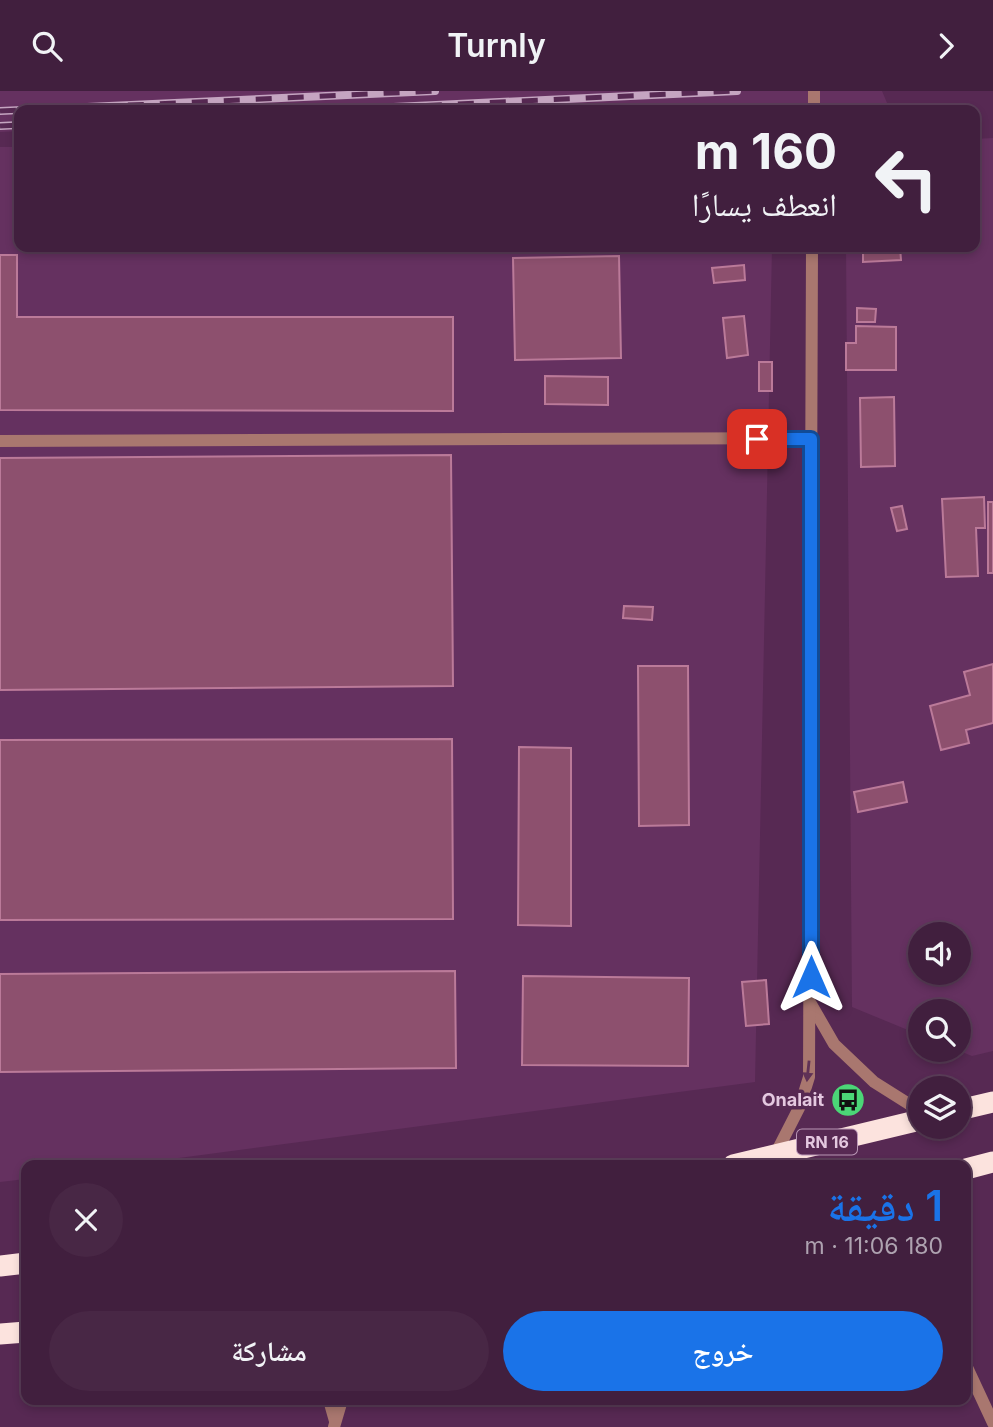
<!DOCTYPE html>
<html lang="ar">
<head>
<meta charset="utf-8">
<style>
	:root { --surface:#411f3e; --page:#482745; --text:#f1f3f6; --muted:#aea2b0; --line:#5a3d58; --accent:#1a73e8 }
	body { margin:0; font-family:Inter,"Noto Naskh Arabic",sans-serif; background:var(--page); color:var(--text); direction:rtl; height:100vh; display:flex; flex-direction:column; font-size:26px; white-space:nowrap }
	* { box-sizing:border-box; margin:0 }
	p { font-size:23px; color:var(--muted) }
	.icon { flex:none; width:38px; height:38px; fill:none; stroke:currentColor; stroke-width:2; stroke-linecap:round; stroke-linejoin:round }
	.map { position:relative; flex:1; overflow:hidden; direction:ltr }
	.drawer { position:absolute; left:21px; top:1069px; width:950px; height:245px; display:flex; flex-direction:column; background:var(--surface); border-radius:14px; box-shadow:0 4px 10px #0003,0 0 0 2px var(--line); direction:rtl }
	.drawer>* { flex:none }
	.banner { position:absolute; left:14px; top:14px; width:966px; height:147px; border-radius:14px; box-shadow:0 4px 10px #0003,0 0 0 2px var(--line); direction:rtl; background:#411f3e; color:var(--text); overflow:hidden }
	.buttons { position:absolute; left:908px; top:831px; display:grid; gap:14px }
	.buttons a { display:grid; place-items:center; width:63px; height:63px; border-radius:50%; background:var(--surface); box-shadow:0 4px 10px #0003,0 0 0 2px var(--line); font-size:35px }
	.pin { position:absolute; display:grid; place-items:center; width:60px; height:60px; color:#fff; margin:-30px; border-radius:14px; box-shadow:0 4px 10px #0006 }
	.me { position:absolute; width:77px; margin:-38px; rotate:0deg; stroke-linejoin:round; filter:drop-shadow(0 0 5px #0008) }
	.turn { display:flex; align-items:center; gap:24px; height:147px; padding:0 28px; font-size:32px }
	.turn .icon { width:91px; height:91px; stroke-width:2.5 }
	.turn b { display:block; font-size:49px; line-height:60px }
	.round { display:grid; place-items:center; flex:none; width:74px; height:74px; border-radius:37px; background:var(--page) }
	.head { display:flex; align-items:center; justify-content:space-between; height:119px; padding:0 28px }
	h1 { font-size:42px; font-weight:600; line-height:52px; color:var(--accent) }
	.cta { display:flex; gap:14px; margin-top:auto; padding:14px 28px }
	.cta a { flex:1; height:80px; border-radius:42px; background:var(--accent); color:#fff; font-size:28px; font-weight:600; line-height:80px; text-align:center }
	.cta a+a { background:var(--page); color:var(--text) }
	header { display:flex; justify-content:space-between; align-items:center; height:91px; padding:0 28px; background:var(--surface); font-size:32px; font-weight:600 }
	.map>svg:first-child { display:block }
	.built { fill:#653160; fill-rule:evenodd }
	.building { fill:#8d506e; stroke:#bb7a99; stroke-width:2 }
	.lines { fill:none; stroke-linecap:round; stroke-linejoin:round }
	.minor { stroke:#a9776f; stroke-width:12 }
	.highway { stroke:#fce3de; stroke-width:21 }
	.rail-casing { stroke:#c5a5c1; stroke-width:8 }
	.rail { stroke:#572953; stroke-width:5; stroke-dasharray:16; stroke-linecap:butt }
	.oneway { fill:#5f3156 }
	.route-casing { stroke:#114b97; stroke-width:18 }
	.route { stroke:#1a73e8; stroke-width:12 }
	.labels { text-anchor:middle; stroke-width:7; stroke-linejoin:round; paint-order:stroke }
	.shield { fill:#572953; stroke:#ba98b6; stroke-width:2 }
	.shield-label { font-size:16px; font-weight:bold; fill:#e4c8e0 }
	.poi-label { font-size:18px; font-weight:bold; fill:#e4c8e0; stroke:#572953; text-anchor:end }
</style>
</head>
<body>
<header><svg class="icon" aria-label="forward" viewBox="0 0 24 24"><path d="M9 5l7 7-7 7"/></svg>Turnly<svg class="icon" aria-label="search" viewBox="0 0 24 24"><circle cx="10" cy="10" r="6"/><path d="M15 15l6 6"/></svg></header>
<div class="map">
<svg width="993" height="1336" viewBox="0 0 993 1336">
	<rect width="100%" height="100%" fill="#572953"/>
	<g class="built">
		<polygon points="0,0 882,0 890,19 19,19 19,40 0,41"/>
		<path d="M 993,47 L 993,960 L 972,965 L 957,959 L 959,920 L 920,920 L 920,944 L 852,916 L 846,156 L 975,156 L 975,48 ZM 920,844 L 959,844 L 959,882 L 920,882 Z"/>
		<polygon points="0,56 19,56 19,156 772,156 755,991 126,1074 26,1074 26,1088 0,1091"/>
	</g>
	<g class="building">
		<polygon points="863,156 900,156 901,169 863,171"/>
		<polygon points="0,164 17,164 17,226 453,226 453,320 0,319"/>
		<polygon points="619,165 621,267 515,269 513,167"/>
		<polygon points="744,174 745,189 714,192 712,177"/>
		<polygon points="857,217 876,218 875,231 857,231"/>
		<polygon points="744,225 748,264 727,267 723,227"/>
		<polygon points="856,235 896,236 896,279 846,279 846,252 856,252"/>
		<rect x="759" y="271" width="13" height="29"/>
		<polygon points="545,285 608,286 608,314 545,313"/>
		<polygon points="894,306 895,375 861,376 860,307"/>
		<polygon points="451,364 453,595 0,599 0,367"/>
		<polygon points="984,406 985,437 976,437 978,485 946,486 942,408"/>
		<rect x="988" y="411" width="5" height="71"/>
		<polygon points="902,415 907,438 897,440 891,417"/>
		<polygon points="624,515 653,516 652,529 623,527"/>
		<polygon points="993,573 993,632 966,639 969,652 941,659 930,615 970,604 964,581"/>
		<polygon points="638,575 688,575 689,734 639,735"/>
		<polygon points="452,648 453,828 0,829 0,649"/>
		<polygon points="519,656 571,657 571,835 518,834"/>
		<polygon points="903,691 907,711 858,721 854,701"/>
		<polygon points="455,880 456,977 0,981 0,883"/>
		<polygon points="523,885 689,887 688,975 522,974"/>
		<polygon points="766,889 769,933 746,935 742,891"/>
		<polygon points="198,1309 221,1309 221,1312 198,1313"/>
	</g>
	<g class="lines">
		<g class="minor">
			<polyline points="814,19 814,0"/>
			<polyline points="0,350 811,347"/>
			<polyline points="811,913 834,953 874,991 920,1020"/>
			<polyline points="775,1064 800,1015 809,986 812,156"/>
			<polyline points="966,1274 993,1332"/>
			<polyline points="329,1309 335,1330"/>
			<polyline points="334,1336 342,1309"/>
		</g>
		<g class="highway">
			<polyline points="959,1019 993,1011"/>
			<polyline points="733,1074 920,1029"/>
			<polyline points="966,1078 993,1071"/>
			<polyline points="0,1175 26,1172"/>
			<polyline points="0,1243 26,1241"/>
		</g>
		<g class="rail-casing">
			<g id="rail">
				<polyline points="330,19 737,0"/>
				<polyline points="0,20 435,0"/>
				<polyline points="0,35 19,34"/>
			</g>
		</g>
		<use href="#rail" class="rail"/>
	</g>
	<defs><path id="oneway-solid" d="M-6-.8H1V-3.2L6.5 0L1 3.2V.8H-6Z" transform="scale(1.75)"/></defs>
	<use class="oneway" href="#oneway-solid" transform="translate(808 980) rotate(96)"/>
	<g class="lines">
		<g class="route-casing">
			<polyline id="route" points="757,348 811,348 811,886"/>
		</g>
		<use href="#route" class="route"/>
	</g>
	<defs>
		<g id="bus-disc" transform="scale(1.75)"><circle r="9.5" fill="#4bd677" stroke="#572953"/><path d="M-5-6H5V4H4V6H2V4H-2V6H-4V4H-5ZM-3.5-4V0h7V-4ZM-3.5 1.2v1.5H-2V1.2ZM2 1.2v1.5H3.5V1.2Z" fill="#111"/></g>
	</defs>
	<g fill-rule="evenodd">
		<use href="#bus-disc" x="848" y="1009"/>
	</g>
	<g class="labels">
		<rect class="shield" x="797" y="1038.5" width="60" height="25" rx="5"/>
		<g class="shield-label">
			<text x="827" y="1057">RN 16</text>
		</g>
		<g class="poi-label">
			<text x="824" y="1015">Onalait</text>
		</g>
	</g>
</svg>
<div class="buttons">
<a><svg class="icon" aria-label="sound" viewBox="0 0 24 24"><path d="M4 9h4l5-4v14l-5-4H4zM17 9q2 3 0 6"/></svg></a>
<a><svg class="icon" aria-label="search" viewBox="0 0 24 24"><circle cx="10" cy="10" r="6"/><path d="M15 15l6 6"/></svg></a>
<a><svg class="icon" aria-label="layers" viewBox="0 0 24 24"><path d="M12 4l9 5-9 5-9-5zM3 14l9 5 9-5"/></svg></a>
</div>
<div class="pin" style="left:757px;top:348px;background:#d93025"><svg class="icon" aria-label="arrive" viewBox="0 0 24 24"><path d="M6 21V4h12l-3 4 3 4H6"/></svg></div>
<svg class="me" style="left:811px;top:886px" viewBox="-20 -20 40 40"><path d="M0-17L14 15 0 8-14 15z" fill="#1a73e8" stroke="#fff" stroke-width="4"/></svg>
<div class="banner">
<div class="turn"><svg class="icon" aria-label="left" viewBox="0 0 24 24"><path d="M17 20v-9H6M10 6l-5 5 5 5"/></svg><div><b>160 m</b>انعطف يسارًا</div></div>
</div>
<section class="drawer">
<div class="head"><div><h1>1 دقيقة</h1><p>180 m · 11:06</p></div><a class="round"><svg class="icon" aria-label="close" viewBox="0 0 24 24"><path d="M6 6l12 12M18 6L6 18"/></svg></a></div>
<div class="cta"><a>خروج</a><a>مشاركة</a></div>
</section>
</div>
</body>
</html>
